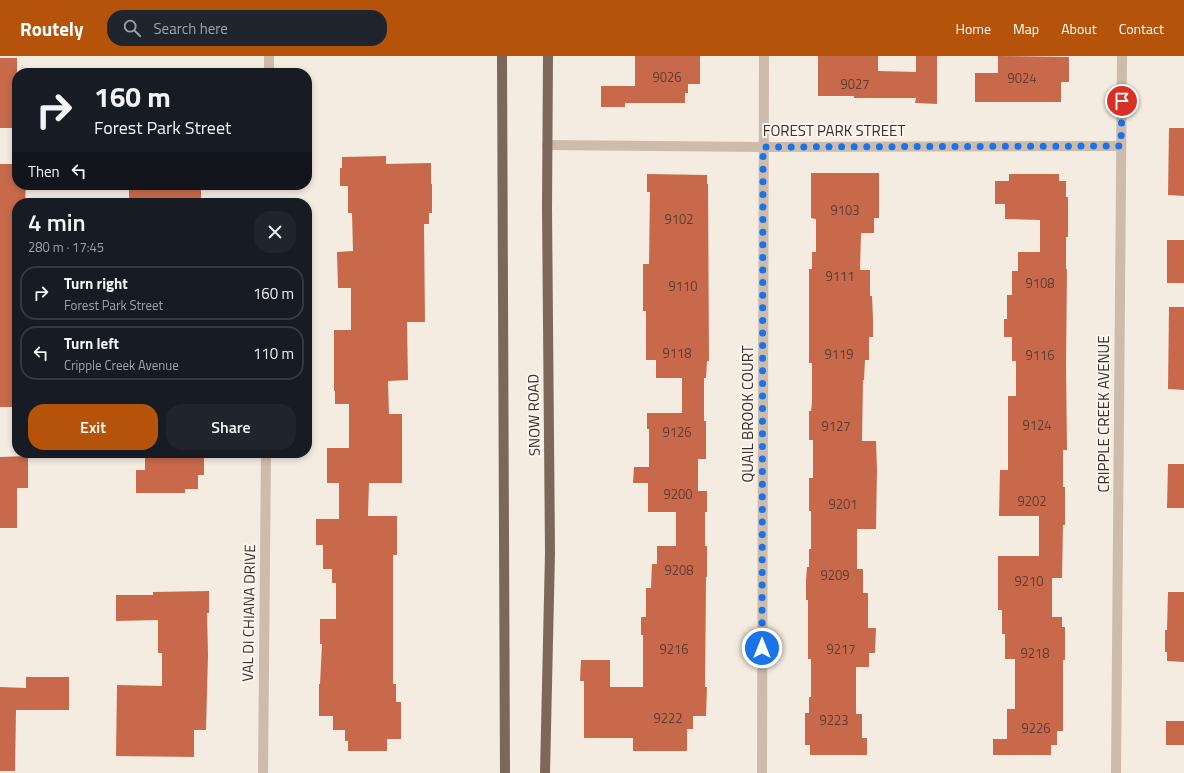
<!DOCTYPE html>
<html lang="en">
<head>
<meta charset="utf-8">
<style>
	:root { --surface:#171b24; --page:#20242c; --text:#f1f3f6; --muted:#9ea1a6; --line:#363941; --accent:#b45309 }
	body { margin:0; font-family:"Titillium Web",sans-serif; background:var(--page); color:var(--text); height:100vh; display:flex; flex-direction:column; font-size:15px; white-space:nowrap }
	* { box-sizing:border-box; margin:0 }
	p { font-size:13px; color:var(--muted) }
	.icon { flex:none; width:22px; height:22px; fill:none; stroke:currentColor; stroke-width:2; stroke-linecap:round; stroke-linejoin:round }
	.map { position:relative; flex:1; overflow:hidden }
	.panel { position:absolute; left:12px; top:142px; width:300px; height:260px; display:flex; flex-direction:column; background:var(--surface); border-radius:16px; box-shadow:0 2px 6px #0003 }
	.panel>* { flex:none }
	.top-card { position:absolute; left:12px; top:12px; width:300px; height:122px; border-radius:16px; box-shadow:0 2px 6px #0003; background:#171b24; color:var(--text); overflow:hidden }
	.pin { position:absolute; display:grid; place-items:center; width:34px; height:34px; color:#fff; margin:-17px; border:2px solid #fff; border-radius:50%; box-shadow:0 1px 4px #0007 }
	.me { position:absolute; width:44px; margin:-22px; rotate:0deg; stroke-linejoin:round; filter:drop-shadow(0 0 3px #0008) }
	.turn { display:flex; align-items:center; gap:14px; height:84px; padding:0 16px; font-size:18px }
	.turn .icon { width:52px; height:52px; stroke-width:2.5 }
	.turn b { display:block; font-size:28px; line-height:34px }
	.then { display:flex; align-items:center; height:38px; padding:0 16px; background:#0003; gap:8px; font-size:15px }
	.round { display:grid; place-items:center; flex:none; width:42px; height:42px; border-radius:16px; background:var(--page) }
	.overview { display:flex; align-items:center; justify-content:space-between; height:68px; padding:0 16px }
	h1 { font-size:24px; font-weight:600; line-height:30px }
	.action { display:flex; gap:8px; margin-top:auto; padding:8px 16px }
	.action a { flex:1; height:46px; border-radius:16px; background:var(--accent); color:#fff; font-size:16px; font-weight:600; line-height:46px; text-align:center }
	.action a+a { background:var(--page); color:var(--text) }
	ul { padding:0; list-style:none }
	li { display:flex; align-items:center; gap:12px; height:54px; margin:0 8px 6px; padding:0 8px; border:2px solid var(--line); border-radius:16px }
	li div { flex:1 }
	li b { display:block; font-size:15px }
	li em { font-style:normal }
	header { display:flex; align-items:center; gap:24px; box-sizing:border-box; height:56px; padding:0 20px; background:var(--accent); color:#fff }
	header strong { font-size:19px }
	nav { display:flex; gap:22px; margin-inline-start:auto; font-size:14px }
	.search { width:280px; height:36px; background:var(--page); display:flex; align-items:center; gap:10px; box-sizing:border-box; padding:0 14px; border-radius:16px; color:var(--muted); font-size:15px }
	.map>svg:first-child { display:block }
	.building { fill:#c8694b }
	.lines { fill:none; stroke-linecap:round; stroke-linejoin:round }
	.minor { stroke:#cdbbac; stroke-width:10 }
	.major { stroke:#7d675c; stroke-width:10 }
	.route { stroke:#1a73e8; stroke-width:7; stroke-dasharray:0 12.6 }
	.labels { text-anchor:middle; stroke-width:4; stroke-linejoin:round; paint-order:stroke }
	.number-label { font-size:13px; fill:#5e3e33 }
	.street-label { font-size:15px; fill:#3b302b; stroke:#fbf5ee }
</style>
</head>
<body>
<header>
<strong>Routely</strong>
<div class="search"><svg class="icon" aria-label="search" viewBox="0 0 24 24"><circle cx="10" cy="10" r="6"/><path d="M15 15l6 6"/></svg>Search here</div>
<nav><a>Home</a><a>Map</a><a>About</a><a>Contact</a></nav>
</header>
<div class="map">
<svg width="1184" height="717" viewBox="0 0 1184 717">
	<rect width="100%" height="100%" fill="#f4ebe1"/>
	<g class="building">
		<polygon points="635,0 700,0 700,28 688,28 688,37 685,37 685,47 625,47 625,51 601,51 601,30 635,30"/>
		<polygon points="818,0 878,0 878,15 916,16 916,0 937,0 937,48 915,47 916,42 854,42 854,40 818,40"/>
		<polygon points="998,0 1069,1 1069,26 1061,26 1061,46 975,46 975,17 998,17"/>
		<rect x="0" y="2" width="17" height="70"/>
		<polygon points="1169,72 1184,72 1184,140 1168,139"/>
		<polygon points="386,100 386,108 431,107 431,128 432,128 432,157 429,157 429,168 424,168 425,266 407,266 408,324 388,325 389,358 402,358 402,427 369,427 368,460 397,460 397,499 393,499 393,628 396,628 396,646 401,646 401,683 387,683 387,695 348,695 348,685 345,685 345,674 333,674 333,660 319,660 319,628 320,628 322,588 320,588 320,563 336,563 336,527 332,527 332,513 323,513 323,489 316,489 316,463 339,463 339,427 327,427 327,392 349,392 349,348 335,348 335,335 334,335 334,274 351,274 351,232 338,232 337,196 353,195 352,157 348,157 348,130 340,130 340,112 342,112 342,101"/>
		<polygon points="0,108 17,108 17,129 26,129 25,147 17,147 17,351 0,351"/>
		<polygon points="811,117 879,117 879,162 874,162 874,177 861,177 860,214 870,214 870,240 872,240 873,263 873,281 869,281 869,304 865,304 864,324 863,324 862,385 876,385 877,413 876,473 857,473 857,513 863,513 863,537 868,537 868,572 876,572 875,597 869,597 869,611 856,611 856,658 862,658 862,682 867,682 867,699 810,699 810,689 805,689 805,657 809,657 809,641 811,641 811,603 808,603 808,544 806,544 806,525 807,511 809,511 809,493 811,493 811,455 809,455 809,422 813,422 813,384 809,384 809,355 811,355 812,346 812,307 809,307 809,213 812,213 812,196 816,196 816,163 811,162"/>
		<polygon points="647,118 707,119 707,128 708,128 709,305 707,305 706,322 704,322 704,365 706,365 706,403 698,403 698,435 707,435 707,456 705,456 705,490 707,490 707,521 706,521 705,631 707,631 706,660 693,660 693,673 687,673 687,695 633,695 633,682 584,682 584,625 580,625 581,604 610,604 610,631 643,631 643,579 641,579 641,561 646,561 646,532 651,532 652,508 657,508 657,490 676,490 676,456 648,456 648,427 633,427 634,411 649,411 649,373 647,373 647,357 682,357 682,322 656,322 656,304 646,304 646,255 643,255 643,208 649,208 650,136 647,136"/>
		<polygon points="1009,118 1059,118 1059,125 1066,125 1066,141 1068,141 1068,181 1066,181 1066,213 1067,213 1066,308 1067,394 1063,394 1063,431 1065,431 1065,469 1063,469 1062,522 1052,522 1052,561 1062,561 1062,571 1065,571 1065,604 1063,604 1063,675 1057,675 1057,689 1051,689 1051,699 993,699 993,683 1007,683 1007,653 1015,653 1015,603 1005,603 1005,578 1002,578 1002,554 998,554 998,500 1039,500 1039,460 999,460 1000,414 1008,414 1008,340 1016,340 1016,305 1012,305 1012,281 1004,281 1004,263 1007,263 1007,239 1012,239 1012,215 1018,215 1018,196 1040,196 1040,164 1005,163 1005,148 995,148 995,125 1009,125"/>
		<rect x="129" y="129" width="72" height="18"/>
		<rect x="1167" y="184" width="17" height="43"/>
		<polygon points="1169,251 1184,251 1184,334 1168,333"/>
		<polygon points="145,397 197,397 197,400 204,400 204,419 198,419 198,433 185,433 185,437 136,437 136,414 145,414"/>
		<polygon points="28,400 28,432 17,432 17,472 0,472 0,401"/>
		<polygon points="1168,408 1184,408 1184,452 1167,452"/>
		<polygon points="209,535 209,557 207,557 208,599 206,674 194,674 194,701 116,700 117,629 162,630 162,597 158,597 158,564 116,565 116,539 153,539 153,536"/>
		<polygon points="1168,536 1184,536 1184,606 1167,605 1167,596 1165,596 1165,574 1167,574"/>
		<polygon points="26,621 69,621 69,654 16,654 15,715 0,715 0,631 26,632"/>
		<rect x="1166" y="665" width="18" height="24"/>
	</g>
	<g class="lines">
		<g class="minor">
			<polyline points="269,17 269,0"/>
			<polyline points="547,89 763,91 1121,90"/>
			<polyline points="263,717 266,397"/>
			<polyline points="762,717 764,0"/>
			<polyline points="1116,717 1122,0"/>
		</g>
		<g class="major">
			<polyline points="502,0 505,717"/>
			<polyline points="545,717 550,497 547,152 548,0"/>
		</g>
	</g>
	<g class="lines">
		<polyline class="route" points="762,592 763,91 1121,90 1122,45"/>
	</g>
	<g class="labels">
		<g class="number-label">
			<text x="667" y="26">9026</text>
			<text x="1022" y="27">9024</text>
			<text x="855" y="33">9027</text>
			<text x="845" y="159">9103</text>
			<text x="679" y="168">9102</text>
			<text x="840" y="225">9111</text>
			<text x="1040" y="232">9108</text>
			<text x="683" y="235">9110</text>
			<text x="677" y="302">9118</text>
			<text x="839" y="303">9119</text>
			<text x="1040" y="304">9116</text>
			<text x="1037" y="374">9124</text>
			<text x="836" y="375">9127</text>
			<text x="677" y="381">9126</text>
			<text x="678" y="443">9200</text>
			<text x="1032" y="450">9202</text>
			<text x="843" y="453">9201</text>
			<text x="679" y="519">9208</text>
			<text x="835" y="524">9209</text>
			<text x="1029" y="530">9210</text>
			<text x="674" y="598">9216</text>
			<text x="841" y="598">9217</text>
			<text x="1035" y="602">9218</text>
			<text x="668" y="667">9222</text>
			<text x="834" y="669">9223</text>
			<text x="1036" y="677">9226</text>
		</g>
		<g class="street-label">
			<text x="834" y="80">FOREST PARK STREET</text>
			<text transform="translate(748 358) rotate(-90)" y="5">QUAIL BROOK COURT</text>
			<text transform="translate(1104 358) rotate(-90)" y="5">CRIPPLE CREEK AVENUE</text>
			<text transform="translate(534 359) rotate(-91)" y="5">SNOW ROAD</text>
			<text transform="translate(249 557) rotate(-89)" y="5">VAL DI CHIANA DRIVE</text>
		</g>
	</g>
</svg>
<div class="pin" style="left:1122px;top:45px;background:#d93025"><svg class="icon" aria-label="arrive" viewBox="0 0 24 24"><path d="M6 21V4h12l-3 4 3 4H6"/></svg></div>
<svg class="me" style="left:762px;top:592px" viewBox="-20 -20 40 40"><circle r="17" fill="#1a73e8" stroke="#fff" stroke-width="3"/><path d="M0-11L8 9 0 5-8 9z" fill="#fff"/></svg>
<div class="top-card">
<div class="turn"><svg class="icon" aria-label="right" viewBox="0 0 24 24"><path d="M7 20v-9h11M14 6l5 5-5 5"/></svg><div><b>160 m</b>Forest Park Street</div></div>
<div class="then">Then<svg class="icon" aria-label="left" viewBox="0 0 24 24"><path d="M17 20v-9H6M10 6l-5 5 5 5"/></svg></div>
</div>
<section class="panel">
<div class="overview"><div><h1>4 min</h1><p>280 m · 17:45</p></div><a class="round"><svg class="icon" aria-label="close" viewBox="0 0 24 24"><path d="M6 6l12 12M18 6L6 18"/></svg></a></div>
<ul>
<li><svg class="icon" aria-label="right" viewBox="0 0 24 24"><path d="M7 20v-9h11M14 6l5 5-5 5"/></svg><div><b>Turn right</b><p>Forest Park Street</p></div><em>160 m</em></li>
<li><svg class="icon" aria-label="left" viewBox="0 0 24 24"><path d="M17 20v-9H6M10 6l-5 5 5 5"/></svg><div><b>Turn left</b><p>Cripple Creek Avenue</p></div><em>110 m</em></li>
</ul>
<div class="action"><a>Exit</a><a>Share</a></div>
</section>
</div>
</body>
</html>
